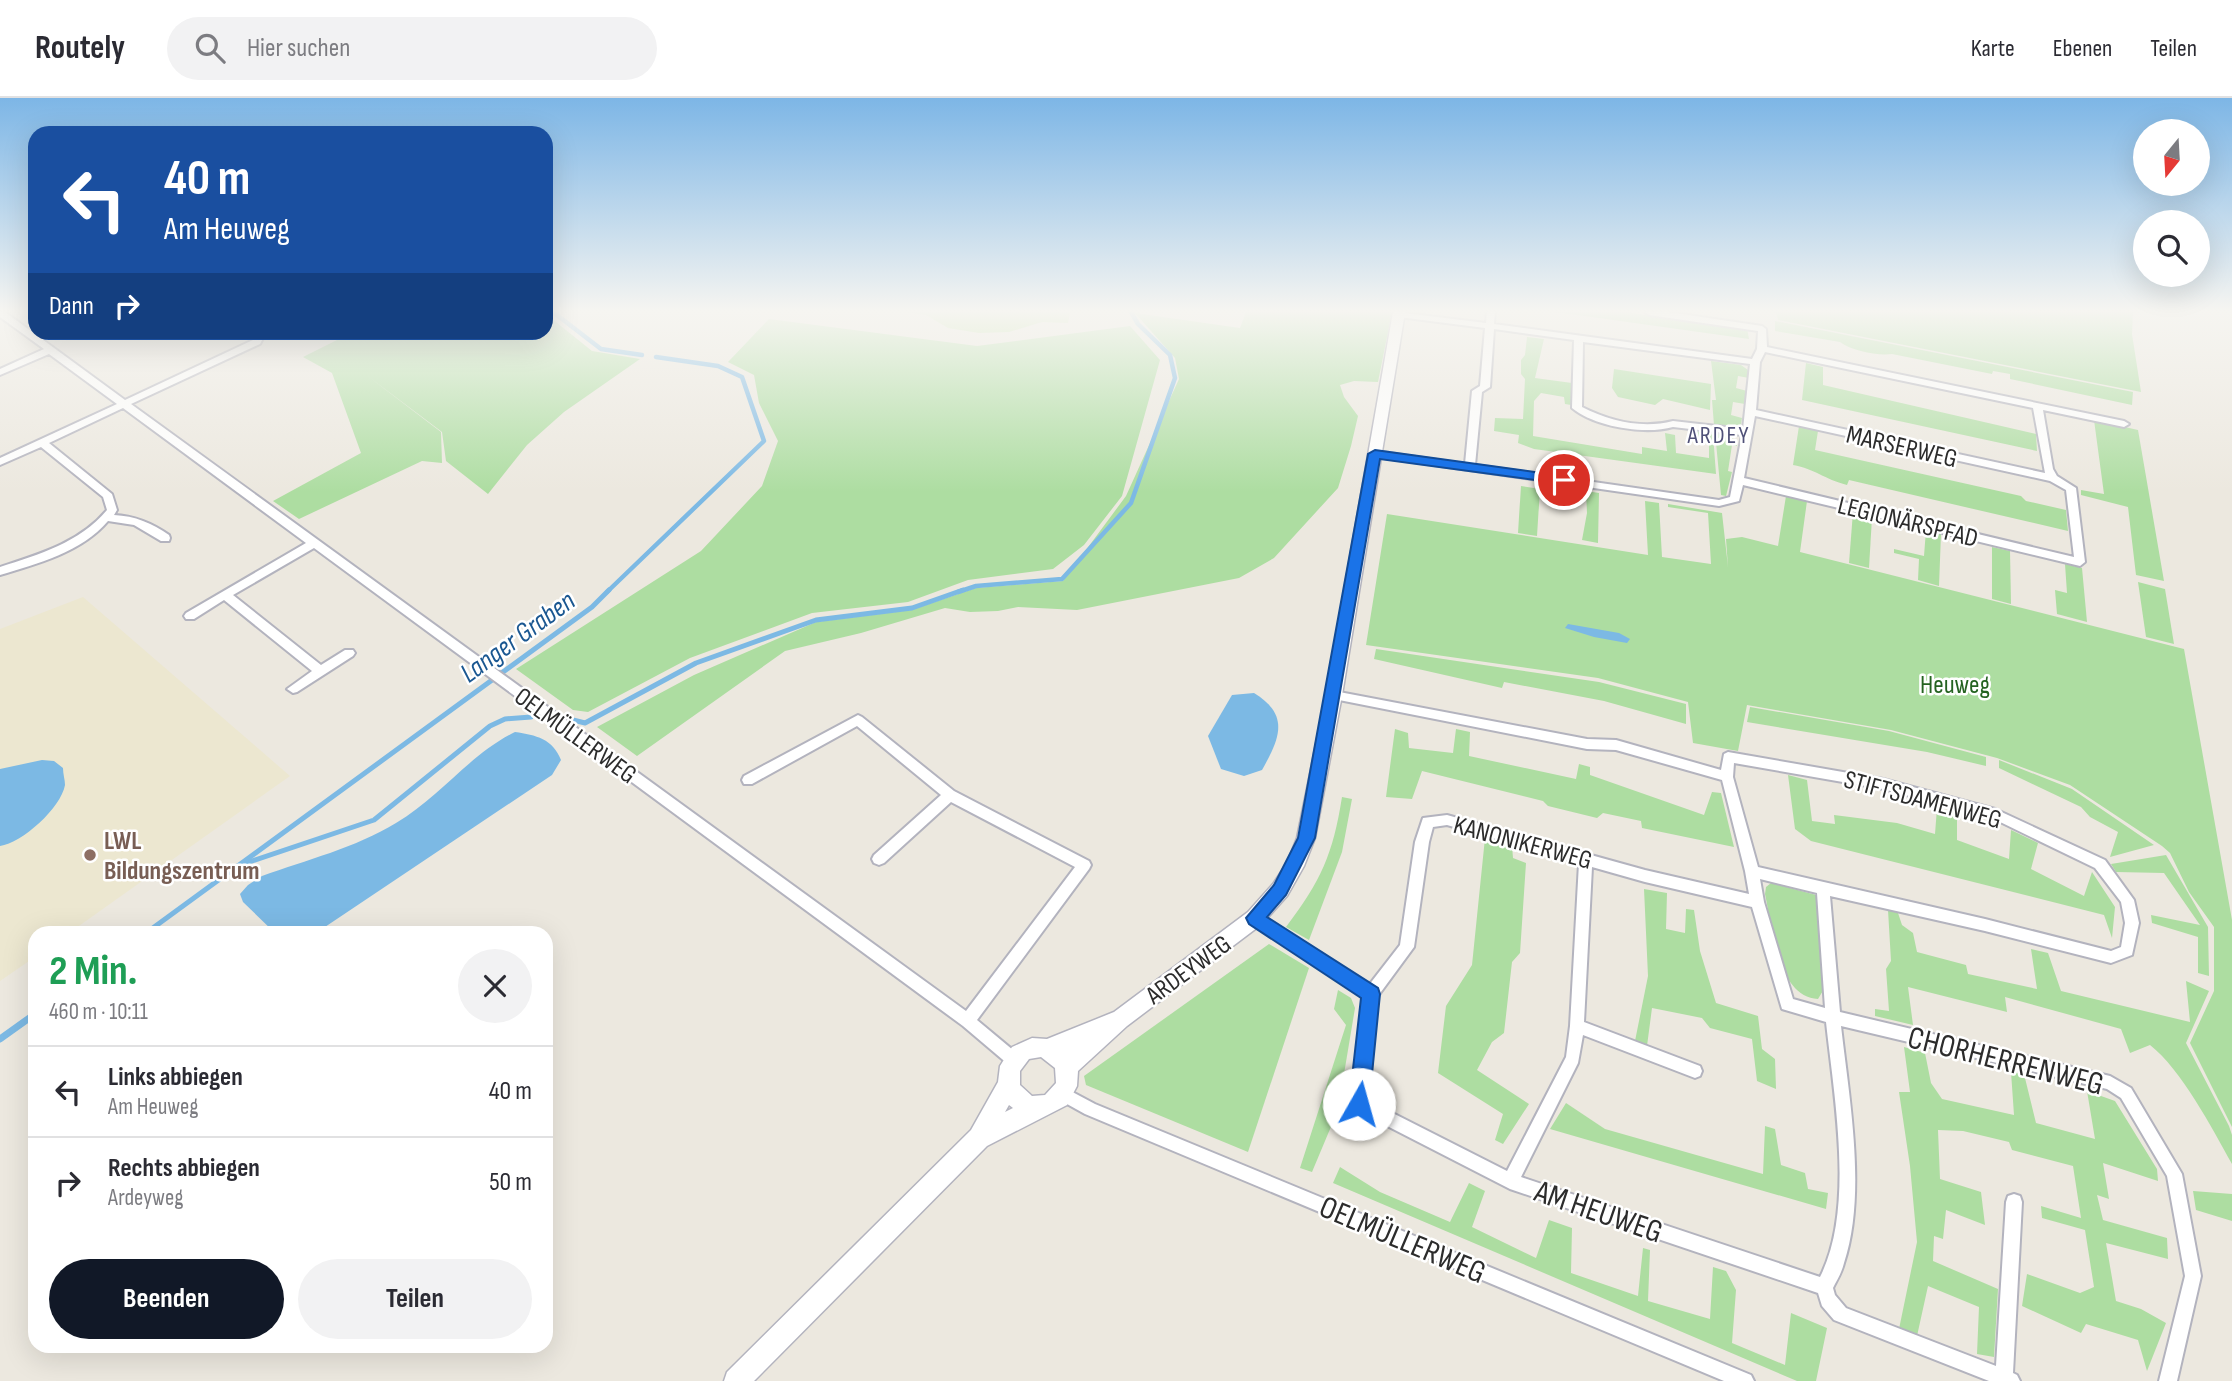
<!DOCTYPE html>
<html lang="de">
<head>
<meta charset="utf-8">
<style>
	:root { --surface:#fff; --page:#f2f2f3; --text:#2b2b33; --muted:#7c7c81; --line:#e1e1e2; --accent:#111827 }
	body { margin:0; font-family:"Sofia Sans Condensed",sans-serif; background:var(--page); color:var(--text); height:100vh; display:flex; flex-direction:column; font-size:26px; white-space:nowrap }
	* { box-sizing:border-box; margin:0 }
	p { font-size:23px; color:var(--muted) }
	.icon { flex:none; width:38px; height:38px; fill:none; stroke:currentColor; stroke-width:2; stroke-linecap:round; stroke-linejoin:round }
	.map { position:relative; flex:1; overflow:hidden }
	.side { position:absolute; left:28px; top:828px; width:525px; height:427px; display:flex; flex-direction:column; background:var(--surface); border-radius:21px; box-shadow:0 7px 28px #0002 }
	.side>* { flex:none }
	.top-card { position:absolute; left:28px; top:28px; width:525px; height:214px; border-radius:21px; box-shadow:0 7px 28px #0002; background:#1a4fa0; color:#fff; overflow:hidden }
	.needle { width:46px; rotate:198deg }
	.tools { position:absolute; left:2133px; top:21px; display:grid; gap:14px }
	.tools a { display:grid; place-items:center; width:77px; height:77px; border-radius:50%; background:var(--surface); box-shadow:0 7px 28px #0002; font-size:35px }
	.pin { position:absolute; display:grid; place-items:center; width:60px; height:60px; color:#fff; margin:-30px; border:4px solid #fff; border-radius:50%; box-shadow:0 2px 7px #0007 }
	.me { position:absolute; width:77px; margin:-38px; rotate:7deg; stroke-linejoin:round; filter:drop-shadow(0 0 5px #0008) }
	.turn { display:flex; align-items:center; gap:24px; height:147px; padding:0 21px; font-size:32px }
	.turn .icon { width:91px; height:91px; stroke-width:2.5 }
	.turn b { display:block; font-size:49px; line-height:60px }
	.then { display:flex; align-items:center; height:66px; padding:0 21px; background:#0003; gap:14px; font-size:26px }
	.round { display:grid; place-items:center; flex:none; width:74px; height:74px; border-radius:37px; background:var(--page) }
	.headline { display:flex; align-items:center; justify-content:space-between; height:119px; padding:0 21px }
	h1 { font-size:42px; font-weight:700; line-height:52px; color:#1e9e55 }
	.action { display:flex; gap:14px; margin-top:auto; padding:14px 21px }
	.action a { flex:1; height:80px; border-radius:42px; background:var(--accent); color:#fff; font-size:28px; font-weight:700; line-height:80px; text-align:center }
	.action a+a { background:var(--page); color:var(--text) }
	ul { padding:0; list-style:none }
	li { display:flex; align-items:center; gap:21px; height:91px; padding:0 21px; border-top:2px solid var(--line) }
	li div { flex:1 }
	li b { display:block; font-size:26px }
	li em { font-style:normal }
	header { display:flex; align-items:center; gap:42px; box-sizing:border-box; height:98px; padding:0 35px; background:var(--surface); border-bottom:2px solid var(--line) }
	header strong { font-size:33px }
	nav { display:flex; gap:38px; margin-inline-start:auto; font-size:24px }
	.search { width:490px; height:63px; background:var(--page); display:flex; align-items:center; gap:18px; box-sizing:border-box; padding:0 24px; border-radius:38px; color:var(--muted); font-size:26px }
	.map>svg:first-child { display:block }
	.education { fill:#ece7d0 }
	.green { fill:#addda1 }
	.pitch { fill:#bce39e }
	.water { fill:#7cb9e4 }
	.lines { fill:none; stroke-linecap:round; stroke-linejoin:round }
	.stream-far2 { stroke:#7cb9e4; stroke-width:4.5 }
	.stream-far1 { stroke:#7cb9e4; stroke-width:5 }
	.stream { stroke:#7cb9e4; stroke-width:7 }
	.minor-casing { stroke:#b3b3be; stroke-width:4 }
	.secondary-casing { stroke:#b3b3be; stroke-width:3 }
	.minor { fill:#fff; fill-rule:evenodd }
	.secondary { fill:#fff; fill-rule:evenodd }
	.route { fill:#1a73e8; stroke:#114b97; stroke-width:2 }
	.education-dot { fill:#8d6e63; stroke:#fff; stroke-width:2.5 }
	.labels { text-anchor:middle; stroke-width:5; stroke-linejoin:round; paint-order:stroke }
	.far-quarter-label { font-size:24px; letter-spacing:2px; fill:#505178; stroke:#fff }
	.street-label { font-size:26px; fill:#2c2c2c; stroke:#fff }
	.park-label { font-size:26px; fill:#256321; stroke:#fff }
	.education-label { font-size:26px; font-weight:bold; fill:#785e54; stroke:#fff; text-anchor:start }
	.water-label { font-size:28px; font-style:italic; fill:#1a5791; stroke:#fff }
	.near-street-label { font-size:32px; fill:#2c2c2c; stroke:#fff }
</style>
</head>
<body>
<header>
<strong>Routely</strong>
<div class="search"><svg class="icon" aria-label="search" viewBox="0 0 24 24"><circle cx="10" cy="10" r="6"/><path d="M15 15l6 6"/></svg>Hier suchen</div>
<nav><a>Karte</a><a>Ebenen</a><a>Teilen</a></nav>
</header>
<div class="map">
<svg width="2232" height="1283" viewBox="0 0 2232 1283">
	<rect width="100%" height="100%" fill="#ece8df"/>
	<polygon class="education" points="83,499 290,678 69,835 35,835 35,859 0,883 0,531"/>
	<g class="green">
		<polygon points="1246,214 1392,214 1378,284 1354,283 1340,287 1344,299 1358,318 1351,348 1338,390 1274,460 1239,480 1077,512 1018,509 998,513 970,514 945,510 861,535 785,553 637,658 597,629 694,577 816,524 911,512 976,490 1063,483 1126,398 1179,281 1175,260 1135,215 1240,230"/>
		<polygon points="1556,214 1623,214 1747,230 1749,241"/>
		<polygon points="1776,214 2133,214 2132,236 2141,294 1778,222"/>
		<polygon points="546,216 592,253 640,261 564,314 527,347 488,396 446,363 442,334 365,276 441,334 442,365 422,363 299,421 273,403 361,355 332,275 303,259 351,235 546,234"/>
		<polygon points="769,221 977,248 1130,228 1160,262 1122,398 1084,447 1053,471 968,482 908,504 812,515 690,560 588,614 573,612 516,571 701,453 762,388 778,343 759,305 754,277 728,264"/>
		<path d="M 1775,223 L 2133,294 L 2132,307 L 2010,281 L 2010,276 L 1993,273 L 1992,276 L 1892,256 C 1878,258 1852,253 1840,244 L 1775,233 Z"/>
		<polygon points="1527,239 1544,241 1535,280 1572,285 1571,307 1565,306 1564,299 1541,295 1534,303 1533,338 1642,356 1642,349 1667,353 1665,335 1675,337 1676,355 1709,360 1709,344 1689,340 1690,332 1713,336 1716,376 1534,351 1518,345 1519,337 1494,333 1495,320 1523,321 1525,281 1521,276 1521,262 1525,257"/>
		<polygon points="1711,263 1741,267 1748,272 1749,280 1738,278 1736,290 1747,293 1745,306 1733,304 1731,317 1742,320 1741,326 1736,330 1714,327 1712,302 1716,302"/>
		<polygon points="1806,265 1823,269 1823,287 2036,336 2037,353 1802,302"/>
		<polygon points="1614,271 1711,286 1710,312 1663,301 1655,307 1618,299 1612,290"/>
		<polygon points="2094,322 2138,332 2164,483 2136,477 2128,409 2081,397 2081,392 2104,396"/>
		<path d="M 1799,328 L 1818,333 L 1815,352 L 2021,398 L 2026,403 L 2066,412 L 2068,433 L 1849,382 L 1847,387 C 1824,381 1815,371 1793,367 Z"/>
		<polygon points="1715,334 1729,337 1737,344 1737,348 1732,347 1728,373 1732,374 1726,398 1721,397"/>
		<polygon points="1521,388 1540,391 1537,438 1518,435"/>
		<polygon points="1586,393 1599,395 1598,445 1582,442 1587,415"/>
		<polygon points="1786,398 1807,403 1800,454 2184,551 2232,822 2232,1029 2190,945 2214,893 2214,829 2189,794 2170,755 2162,748 2070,687 1997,660 1891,632 1747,607 1738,653 1693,645 1688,604 1598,580 1366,547 1387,416 1648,457 1645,403 1659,405 1662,459 1711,466 1708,415 1668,409 1668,406 1722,415 1728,469 1726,441 1742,439 1778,448"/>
		<polygon points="1853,414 1872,419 1869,470 1849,465"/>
		<polygon points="1926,432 1941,436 1939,488 1918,482 1919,461 1894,455 1894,451 1924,458"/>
		<polygon points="1992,449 2010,453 2011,506 1992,501"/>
		<polygon points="2065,466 2082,470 2087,524 2057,516 2055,492 2067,495"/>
		<polygon points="2138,484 2165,491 2174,546 2146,539"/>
		<polygon points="1376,551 1599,584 1686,606 1686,626 1604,603 1504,584 1502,590 1374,561"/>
		<polygon points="1750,609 1889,633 1986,659 1986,668 1927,654 1747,624"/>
		<polygon points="1395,631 1408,635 1409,650 1453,655 1456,631 1470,634 1469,658 1576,681 1579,666 1590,669 1590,677 1704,717 1712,694 1721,695 1734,749 1642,730 1641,723 1603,715 1597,720 1548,708 1543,703 1422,673 1412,701 1386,699"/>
		<polygon points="1999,662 2072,691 2154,747 2110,759 2118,734 2090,719 2081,709 1999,670"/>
		<polygon points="1788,677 1807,682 1812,723 1835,726 1834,717 1897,725 1935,736 1937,710 1957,716 1957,742 2009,761 2011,732 2038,745 2031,771 2084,798 2092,774 2115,809 2112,840 2104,817 1811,743 1795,731"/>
		<path d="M 1342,699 L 1352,701 L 1342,754 L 1309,842 L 1286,829 C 1321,783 1333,756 1342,699 Z"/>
		<polygon points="1485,740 1512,748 1513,760 1526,765 1520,855 1512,864 1504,935 1492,944 1477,972 1529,1006 1503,1046 1495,1042 1503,1016 1438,975 1446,908 1472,867"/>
		<polygon points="2166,757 2208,829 2209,878 2198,875 2198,839 2152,825 2151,817 2200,827 2164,775 2116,774 2111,766"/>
		<path d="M 1771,785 L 1816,797 L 1824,891 L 1818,901 C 1777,899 1772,827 1765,796 L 1766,789 Z"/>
		<polygon points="1644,791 1667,795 1666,831 1685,835 1686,811 1694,812 1700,853 1716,905 1758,918 1762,951 1775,961 1776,991 1757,983 1752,941 1710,930 1702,920 1652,910 1647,948 1635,943 1648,878"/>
		<path d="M 1888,812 L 1898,815 L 1902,827 L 1913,835 L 1917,854 L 1966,867 L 1968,876 L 2037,891 L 2031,851 L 2048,855 L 2061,893 L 2190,924 L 2186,883 L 2209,893 L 2186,945 L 2229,1028 L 2232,1037 L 2232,1066 C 2212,1030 2181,971 2150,947 L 2130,955 L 2121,931 L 2005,899 L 2007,914 L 1908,889 L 1913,927 L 1875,918 L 1875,911 L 1889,913 L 1886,871 L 1891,863 Z"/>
		<polygon points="1269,846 1309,870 1248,1054 1086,987 1084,978"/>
		<polygon points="1338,892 1351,900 1355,910 1338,1012 1312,1074 1300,1070 1346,927 1334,911"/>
		<polygon points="1904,949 1925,955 1931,985 1942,1001 2014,1017 2011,974 2024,976 2036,1025 2095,1041 2087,993 2115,1003 2157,1071 2158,1083 2103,1065 2109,1101 2097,1097 2103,1122 2167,1140 2168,1161 2106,1145 2116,1203 2141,1211 2166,1225 2147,1273 2138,1242 2086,1226 2081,1235 2022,1208 2027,1176 2080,1195 2094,1189 2085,1132 2042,1120 2041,1108 2081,1120 2073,1068 2012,1052 2009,1044 1963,1033 1938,1032 1940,1081 1981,1094 1985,1127 1946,1112 1943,1141 1934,1138 1933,1163 1998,1191 1994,1259 1977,1256 1979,1209 1928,1188 1917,1238 1899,1231 1917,1144 1910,1068 1899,994 1910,994"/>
		<polygon points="1566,1005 1605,1031 1763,1076 1765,1028 1775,1031 1781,1067 1805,1075 1808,1091 1828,1095 1826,1111 1550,1031"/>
		<polygon points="1340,1069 1380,1094 1450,1124 1469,1085 1485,1093 1472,1129 1536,1160 1549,1122 1572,1130 1571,1175 1638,1198 1643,1150 1650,1152 1648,1203 1710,1221 1713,1169 1726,1173 1736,1192 1732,1245 1785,1267 1791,1215 1827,1230 1816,1283 1797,1283 1333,1085"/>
		<polygon points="2193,1093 2232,1096 2232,1123 2196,1112"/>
	</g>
	<polygon class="pitch" points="907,214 1070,214 1068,225 1042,224 1009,234 979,235 948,230 926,217"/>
	<g class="water">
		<polygon points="1568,526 1619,535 1630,541 1627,545 1594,539 1565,530"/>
		<path d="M 1254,595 C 1290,617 1280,640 1262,672 L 1244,678 L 1221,671 L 1208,638 L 1232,597 Z"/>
		<path d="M 515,634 C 536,637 553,641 561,662 L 552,677 L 316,835 L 275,835 L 243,804 L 240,796 L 248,787 L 262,778 C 306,762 355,750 396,725 C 440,699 470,656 515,634 Z"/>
		<path d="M 42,662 L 54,663 L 63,670 C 63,676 65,682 65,687 C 61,710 22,745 0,748 L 0,671 Z"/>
	</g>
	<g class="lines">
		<g class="stream-far2">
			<polyline points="553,214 601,251 642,257"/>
			<polyline points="607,494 764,343 742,279 718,268 656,259"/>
			<polyline points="958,494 976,488 1062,481 1131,405 1175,280 1170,257 1138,226 1131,214"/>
		</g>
		<g class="stream-far1">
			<polyline points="573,622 585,625 696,565 816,522 912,510 963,492"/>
			<polyline points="243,766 374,722 490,628 505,621 531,619"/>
			<polyline points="146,835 592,509 609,492"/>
		</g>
		<polyline class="stream" points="0,941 35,916"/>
		<g class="minor-casing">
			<g id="minor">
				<path d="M 0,214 L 5,214 L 125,302 L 253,242 L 257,234 L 266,234 L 260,246 L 131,306 L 966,913 L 1075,769 L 951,704 L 884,765 L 879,767 L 874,765 L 872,761 L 874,757 L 941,697 L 857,628 L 752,686 L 744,686 L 742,682 L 744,678 L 858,617 L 862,619 L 954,693 L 1089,763 L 1091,767 L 1089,771 L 977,922 L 1019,957 L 1021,962 L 1019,967 L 1014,969 L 1009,967 L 963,928 L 314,450 L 233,497 L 321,567 L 345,552 L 353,552 L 355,555 L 353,558 L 297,594 L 293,595 L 287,591 L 312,573 L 224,502 L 194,521 L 186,521 L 184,518 L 186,515 L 306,445 L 123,310 L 49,345 L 112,396 L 117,412 L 114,417 C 135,418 152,425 169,437 L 170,440 L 169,443 L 161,443 L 134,427 L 108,423 C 82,454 37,466 0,477 L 0,469 C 40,456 79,445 107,412 L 103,399 L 41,349 L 0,367 L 0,360 L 117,306 L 49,256 L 0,277 L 0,271 L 44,251 L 0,219 Z"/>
				<path d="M 1396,214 L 1486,225 L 1487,214 L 1495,214 L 1494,226 L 1752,261 L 1757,251 L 1758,233 L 1649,217 L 1645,214 L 1668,214 L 1762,228 L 1766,231 L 1767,249 L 2124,323 L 2129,326 L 2124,329 L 2043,312 L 2053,371 L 2057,378 L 2076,390 L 2085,464 L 2080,468 L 1743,387 L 1739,403 L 1719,408 L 1371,358 L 1371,354 L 1375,353 L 1465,366 L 1472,293 L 1480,288 L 1485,230 L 1399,219 L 1396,218 ZM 1494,231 L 1574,242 L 1572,310 C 1595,329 1645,337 1673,329 L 1742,337 L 1730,399 L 1719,402 L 1475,367 L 1482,294 L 1490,289 ZM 1583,244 L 1750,266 L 1743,331 L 1673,323 C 1642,331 1610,323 1582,309 ZM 1765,254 L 2033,310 L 2045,375 L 1756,312 L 1760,264 ZM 1755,318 L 2050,383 L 2066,392 L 2074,459 L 1744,380 Z"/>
				<path d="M 1334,593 L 1587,641 L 1616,642 L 1721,672 L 1724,656 L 1728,654 L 1883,681 L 1995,711 L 2105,762 L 2134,802 L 2139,825 L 2132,857 L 2111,865 L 1985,833 L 1830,798 L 1840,914 L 2110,978 L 2131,990 L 2182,1076 L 2201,1178 L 2177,1283 L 2159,1283 L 2185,1178 L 2167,1078 L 2121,1000 L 2107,991 L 1841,928 C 1849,999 1867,1096 1844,1165 C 1842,1174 1837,1182 1833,1190 L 1835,1197 L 1846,1210 L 1996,1268 L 2006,1104 L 2008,1098 L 2014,1096 L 2020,1098 L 2022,1104 L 2013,1275 L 2017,1277 L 2020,1283 L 1989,1283 L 1834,1222 L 1822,1208 L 1818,1195 L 1510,1091 L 1354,1011 L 1351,1006 L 1364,899 L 1250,824 L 1248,820 L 1250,816 L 1255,814 L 1260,816 L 1369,887 L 1400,847 L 1415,744 L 1423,720 L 1447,717 L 1645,772 L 1749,796 L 1745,773 L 1722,682 L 1616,652 L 1587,651 L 1334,601 L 1328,597 ZM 1734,665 L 1883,691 L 1992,720 L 2095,770 L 2121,804 L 2125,825 L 2121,849 L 2111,853 L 1985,821 L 1758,769 L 1733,679 ZM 1447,727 L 1579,765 L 1570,928 L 1566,959 L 1507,1073 L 1367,1002 L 1378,898 L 1414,849 L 1429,744 L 1433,729 ZM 1592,769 L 1645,784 L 1752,809 L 1782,911 L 1826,924 C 1834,999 1855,1111 1820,1179 L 1521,1079 L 1578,965 L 1583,937 L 1695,980 L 1700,978 L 1702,973 L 1700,968 L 1584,924 ZM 1760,781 L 1817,795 L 1825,910 L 1793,901 L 1764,804 Z"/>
				<polygon points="1063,989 1095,1006 1751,1277 1754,1283 1724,1283 1085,1016 1058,1001 1055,996 1058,991"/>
			</g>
		</g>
		<g class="secondary-casing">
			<path id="secondary" d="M 1393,214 L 1405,214 L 1342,597 L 1315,740 L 1304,768 L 1287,798 L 1262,826 L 1127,928 L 1078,973 L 1077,988 L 1067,1007 L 987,1048 L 754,1283 L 724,1283 L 727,1274 L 971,1032 L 998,984 L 1000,968 L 1012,949 L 1032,940 L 1047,941 L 1114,914 L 1248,814 L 1273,786 L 1287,765 L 1297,740 L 1326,597 ZM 1041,959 L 1055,970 L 1056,985 L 1045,997 L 1032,998 L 1020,987 L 1020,973 L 1029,961 ZM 1009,1007 L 1013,1010 L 1005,1014 Z"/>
		</g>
		<use href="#minor" class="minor"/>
		<use href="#secondary" class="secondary"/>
	</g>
	<linearGradient id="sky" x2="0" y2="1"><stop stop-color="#7db6e6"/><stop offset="0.54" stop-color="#f6f5f1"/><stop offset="1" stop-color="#f6f5f1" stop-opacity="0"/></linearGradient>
	<rect width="2232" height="394" fill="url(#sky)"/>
	<polygon class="route" points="1375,352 1564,378 1571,382 1564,386 1380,361 1315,740 1286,797 1267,819 1378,890 1380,896 1369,1006 1366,1013 1359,1016 1352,1013 1349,1006 1361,900 1249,826 1246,820 1274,787 1298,740 1368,356"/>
	<circle class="education-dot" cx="90" cy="757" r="7"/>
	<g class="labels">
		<g class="far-quarter-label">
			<text x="1719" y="345">ARDEY</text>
		</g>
		<g class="street-label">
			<text transform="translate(1902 348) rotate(13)" y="9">MARSERWEG</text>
			<text transform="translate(1908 423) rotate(14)" y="9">LEGIONÄRSPFAD</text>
			<text transform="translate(576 637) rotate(36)" y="9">OELMÜLLERWEG</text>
			<text transform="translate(1923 701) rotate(15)" y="9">STIFTSDAMENWEG</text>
			<text transform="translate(1523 744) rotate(15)" y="9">KANONIKERWEG</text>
			<text transform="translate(1188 871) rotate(-36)" y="9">ARDEYWEG</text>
		</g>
		<g class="park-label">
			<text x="1955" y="595">Heuweg</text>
		</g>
		<g class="education-label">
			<text x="104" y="751">LWL<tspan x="104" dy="30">Bildungszentrum</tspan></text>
		</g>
		<g class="water-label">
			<text transform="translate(517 538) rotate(-36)" y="10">Langer Graben</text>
		</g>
		<g class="near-street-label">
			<text transform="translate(2006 962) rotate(14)" y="11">CHORHERRENWEG</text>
			<text transform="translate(1599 1113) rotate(19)" y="11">AM HEUWEG</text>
			<text transform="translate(1403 1141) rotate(23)" y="11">OELMÜLLERWEG</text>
		</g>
	</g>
</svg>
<div class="tools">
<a><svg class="needle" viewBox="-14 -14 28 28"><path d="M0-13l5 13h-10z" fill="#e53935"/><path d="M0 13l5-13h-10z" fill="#7c7c81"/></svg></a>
<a><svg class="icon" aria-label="search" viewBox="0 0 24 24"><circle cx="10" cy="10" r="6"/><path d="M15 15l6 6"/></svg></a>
</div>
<div class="pin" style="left:1564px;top:382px;background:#d93025"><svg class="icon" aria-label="arrive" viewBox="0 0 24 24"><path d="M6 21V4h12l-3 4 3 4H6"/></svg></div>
<svg class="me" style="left:1359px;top:1006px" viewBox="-20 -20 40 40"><circle r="19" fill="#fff"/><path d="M0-13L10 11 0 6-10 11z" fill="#1a73e8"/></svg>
<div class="top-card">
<div class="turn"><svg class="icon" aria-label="left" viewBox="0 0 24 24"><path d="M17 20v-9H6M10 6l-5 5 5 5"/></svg><div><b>40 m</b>Am Heuweg</div></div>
<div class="then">Dann<svg class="icon" aria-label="right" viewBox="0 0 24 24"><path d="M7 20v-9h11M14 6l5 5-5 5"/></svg></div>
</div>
<section class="side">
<div class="headline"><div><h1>2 Min.</h1><p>460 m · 10:11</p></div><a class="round"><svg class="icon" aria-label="close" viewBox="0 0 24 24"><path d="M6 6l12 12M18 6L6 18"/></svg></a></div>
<ul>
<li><svg class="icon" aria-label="left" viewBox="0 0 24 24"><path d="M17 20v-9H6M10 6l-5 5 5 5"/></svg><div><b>Links abbiegen</b><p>Am Heuweg</p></div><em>40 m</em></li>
<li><svg class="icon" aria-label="right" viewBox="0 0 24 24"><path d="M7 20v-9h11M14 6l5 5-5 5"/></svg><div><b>Rechts abbiegen</b><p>Ardeyweg</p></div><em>50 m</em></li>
</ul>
<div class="action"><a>Beenden</a><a>Teilen</a></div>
</section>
</div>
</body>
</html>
